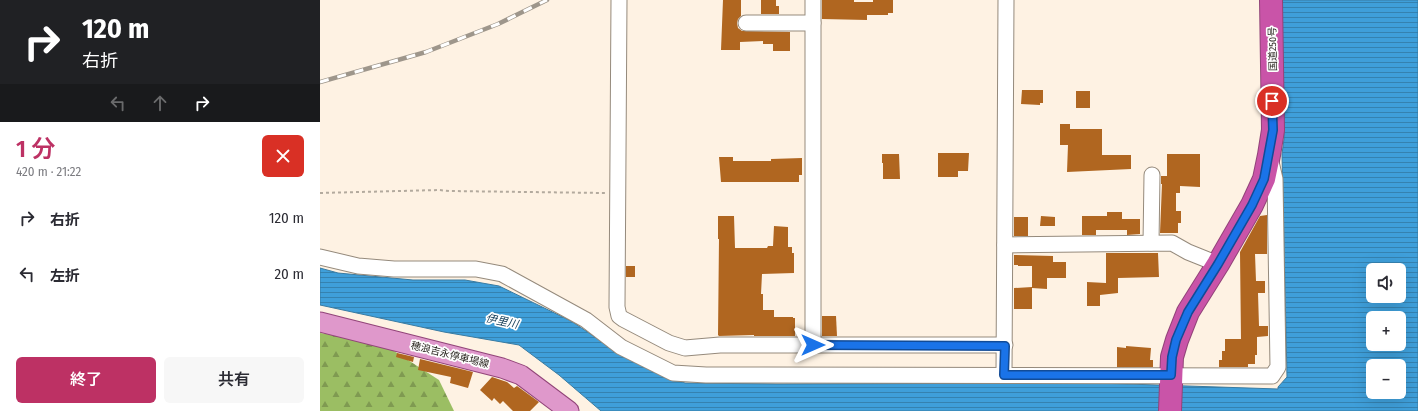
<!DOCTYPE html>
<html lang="ja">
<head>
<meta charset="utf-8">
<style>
	:root { --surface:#fff; --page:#f7f7f7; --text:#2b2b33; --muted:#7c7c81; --accent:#bd3164 }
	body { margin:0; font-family:"Fira Sans Condensed","Noto Sans JP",sans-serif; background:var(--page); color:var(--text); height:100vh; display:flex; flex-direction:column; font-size:15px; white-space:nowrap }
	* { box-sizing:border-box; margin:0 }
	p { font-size:13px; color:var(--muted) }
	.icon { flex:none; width:22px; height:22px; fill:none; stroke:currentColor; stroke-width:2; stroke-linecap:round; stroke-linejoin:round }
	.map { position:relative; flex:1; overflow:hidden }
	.sheet { display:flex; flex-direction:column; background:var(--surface); width:320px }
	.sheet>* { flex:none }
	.hud { background:#202124; color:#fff; overflow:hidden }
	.fabs { position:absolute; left:1046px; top:263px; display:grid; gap:8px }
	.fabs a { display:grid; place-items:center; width:40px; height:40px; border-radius:6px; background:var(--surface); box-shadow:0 4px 16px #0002; font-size:20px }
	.pin { position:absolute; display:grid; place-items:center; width:34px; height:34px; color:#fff; margin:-17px; border:2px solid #fff; border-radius:50%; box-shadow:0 1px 4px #0007 }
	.me { position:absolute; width:44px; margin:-22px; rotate:90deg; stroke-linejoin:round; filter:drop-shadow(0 0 3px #0008) }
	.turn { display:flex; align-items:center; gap:14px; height:84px; padding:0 16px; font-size:18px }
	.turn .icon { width:52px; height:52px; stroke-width:2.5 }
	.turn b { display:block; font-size:28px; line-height:34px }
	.lanes { display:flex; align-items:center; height:38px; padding:0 16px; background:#0003; justify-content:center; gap:20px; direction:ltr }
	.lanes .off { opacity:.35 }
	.round { display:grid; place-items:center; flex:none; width:42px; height:42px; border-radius:6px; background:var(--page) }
	.headline { display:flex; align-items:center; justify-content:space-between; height:68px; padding:0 16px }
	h1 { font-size:24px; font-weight:600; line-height:30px; color:var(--accent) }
	.action { display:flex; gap:8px; margin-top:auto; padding:8px 16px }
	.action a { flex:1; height:46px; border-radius:6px; background:var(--accent); color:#fff; font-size:16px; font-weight:600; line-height:46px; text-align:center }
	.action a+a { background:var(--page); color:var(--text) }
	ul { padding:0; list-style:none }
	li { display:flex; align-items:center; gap:12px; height:56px; padding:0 16px }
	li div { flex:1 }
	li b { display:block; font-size:15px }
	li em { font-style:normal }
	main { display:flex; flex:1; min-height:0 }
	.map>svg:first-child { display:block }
	.forest { fill:url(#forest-firs) }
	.water { fill:url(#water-rules); stroke:#397ba2; fill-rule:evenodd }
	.building { fill:#b06620 }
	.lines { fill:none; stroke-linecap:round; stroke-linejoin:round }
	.minor-casing { stroke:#958a7c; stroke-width:17 }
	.major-casing { stroke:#924479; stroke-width:21 }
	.highway-casing { stroke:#924479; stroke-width:24 }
	.path { stroke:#b3aa9e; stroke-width:2; stroke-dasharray:3 3; stroke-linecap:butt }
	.minor { stroke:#fff; stroke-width:15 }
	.major { stroke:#df98cb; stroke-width:19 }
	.highway { stroke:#c954a8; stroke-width:22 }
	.rail-casing { stroke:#9e968b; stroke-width:4.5 }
	.rail { stroke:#fff; stroke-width:3; stroke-dasharray:9; stroke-linecap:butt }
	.route-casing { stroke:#114b97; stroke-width:10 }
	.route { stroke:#1a73e8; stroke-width:7 }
	.labels { text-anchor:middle; stroke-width:3.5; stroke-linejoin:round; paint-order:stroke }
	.street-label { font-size:10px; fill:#2b2721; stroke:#fff }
	.water-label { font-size:11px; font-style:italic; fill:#1a415b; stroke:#fff }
</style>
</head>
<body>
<main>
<section class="sheet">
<div class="hud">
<div class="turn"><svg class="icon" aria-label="right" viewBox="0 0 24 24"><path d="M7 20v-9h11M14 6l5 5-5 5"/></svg><div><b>120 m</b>右折</div></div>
<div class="lanes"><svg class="icon off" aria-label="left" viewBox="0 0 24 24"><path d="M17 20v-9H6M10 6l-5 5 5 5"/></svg><svg class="icon off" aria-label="ahead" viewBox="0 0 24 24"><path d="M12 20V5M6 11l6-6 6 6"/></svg><svg class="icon" aria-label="right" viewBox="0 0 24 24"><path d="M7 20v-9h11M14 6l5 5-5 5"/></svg></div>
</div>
<div class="headline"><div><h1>1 分</h1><p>420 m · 21:22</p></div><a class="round" style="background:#d93025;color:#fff"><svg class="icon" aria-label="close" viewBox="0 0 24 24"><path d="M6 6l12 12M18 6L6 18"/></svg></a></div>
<ul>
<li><svg class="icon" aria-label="right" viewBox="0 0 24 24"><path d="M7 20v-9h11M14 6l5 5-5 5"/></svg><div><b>右折</b></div><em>120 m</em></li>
<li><svg class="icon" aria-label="left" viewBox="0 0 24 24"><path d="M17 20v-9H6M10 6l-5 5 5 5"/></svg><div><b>左折</b></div><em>20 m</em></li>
</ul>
<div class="action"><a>終了</a><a>共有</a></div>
</section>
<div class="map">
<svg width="1098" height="411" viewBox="0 0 1098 411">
	<defs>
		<pattern id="forest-firs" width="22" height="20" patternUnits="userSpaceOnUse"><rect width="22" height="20" fill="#9bbe63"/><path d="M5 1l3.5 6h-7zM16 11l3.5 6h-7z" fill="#7f9a51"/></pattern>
		<pattern id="water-rules" width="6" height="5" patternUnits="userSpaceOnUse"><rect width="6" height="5" fill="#3f9fda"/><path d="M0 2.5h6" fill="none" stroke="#3582b0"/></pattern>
	</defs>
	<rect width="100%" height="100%" fill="#fef2e3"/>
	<polygon class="forest" points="0,333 60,342 119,380 134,411 0,411"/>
	<path class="water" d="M 962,0 L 1098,0 L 1098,411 L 281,411 L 239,375 L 199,345 L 124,332 L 0,305 L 0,268 L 18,273 L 93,280 L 145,280 L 179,286 L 251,321 L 293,349 L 331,370 L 365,383 L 457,384 L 777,383 L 958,389 L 958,387 L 967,377 L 962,154 L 964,139 ZM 1053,270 L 1079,270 L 1079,296 L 1053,296 ZM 1053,318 L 1079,318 L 1079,344 L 1053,344 ZM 1053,366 L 1079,366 L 1079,392 L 1053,392 Z"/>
	<g class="building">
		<polygon points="403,0 421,0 421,16 418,19 417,23 418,28 422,31 470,32 470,51 453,51 453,44 443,44 443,41 420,42 420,50 401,50"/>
		<polygon points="441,0 456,0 456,6 459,6 459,14 441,14"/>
		<polygon points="502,0 534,0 534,2 553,2 553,0 573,0 573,13 568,13 568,15 547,15 547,20 502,19"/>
		<polygon points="702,90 723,90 723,103 720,103 720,105 701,104"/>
		<rect x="756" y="91" width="14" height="17"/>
		<polygon points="740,124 750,124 750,129 782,129 782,155 811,155 811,169 747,172 748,145 740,145"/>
		<polygon points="618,153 649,153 648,171 638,171 638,177 618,177"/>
		<polygon points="562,154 579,154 580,179 563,179 563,163 562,163"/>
		<polygon points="847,154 880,154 880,187 860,186 860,193 856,193 856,211 861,211 861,223 858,223 858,233 840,233 842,184 841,184 841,176 847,176"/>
		<polygon points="399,157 413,157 413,161 451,161 451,159 482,158 482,175 479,175 479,182 401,182"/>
		<polygon points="787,212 802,212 802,219 820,219 820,234 807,235 807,230 776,230 776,235 762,235 762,216 787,216"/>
		<polygon points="947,215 947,254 935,254 936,281 945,281 945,293 938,293 939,326 948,326 948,336 937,337 937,355 935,355 935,364 928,364 928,367 899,367 899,360 902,360 902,351 905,351 905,339 921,339 920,252 940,216"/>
		<polygon points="398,216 414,216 415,248 447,248 448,246 453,246 454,226 468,227 468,247 472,247 472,253 474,253 474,273 442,274 441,294 443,294 443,310 454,310 454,317 473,317 473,318 475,318 475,336 434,336 434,335 399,336 398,335 399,239 398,239"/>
		<polygon points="721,216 735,217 735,226 720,226"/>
		<rect x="694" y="217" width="14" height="19"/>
		<polygon points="786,253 838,253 839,277 798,278 798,293 780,295 780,306 767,306 767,282 786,283"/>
		<polygon points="694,255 733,256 733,262 746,262 746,278 727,278 727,289 712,288 712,309 694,309 694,288 712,287 712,266 698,266 698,265 694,265"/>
		<rect x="306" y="266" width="9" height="11"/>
		<polygon points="502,316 516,316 517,336 502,336"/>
		<polygon points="806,346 831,348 830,360 833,360 833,367 797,367 797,347 806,348"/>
		<polygon points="77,353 94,357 93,362 76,357"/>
		<polygon points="100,359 153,372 148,388 130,383 131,377 98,370"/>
		<polygon points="172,377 187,382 194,388 197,386 219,402 210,411 193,411 183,401 180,404 174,398 172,401 160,390"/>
	</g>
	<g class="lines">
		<g class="minor-casing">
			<g id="minor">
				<polyline points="299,0 297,307 299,316 303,319 349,343 365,348 400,345 685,345"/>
				<polyline points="493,0 493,345"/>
				<polyline points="426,23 493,23"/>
				<polyline points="831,243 832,175"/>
				<polyline points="685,245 852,243 868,252 898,264"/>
				<polyline points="0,257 38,266 74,269 156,269 182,274 266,320 301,347 353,373 386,375 952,376 958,367 955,179 951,162"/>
				<polyline points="684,375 686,0"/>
			</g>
		</g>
		<g class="major-casing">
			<polyline id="major" points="0,322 182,368 201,375 249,411"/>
		</g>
		<g class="highway-casing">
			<polyline id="highway" points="850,411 852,357 857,340 868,312 898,264 932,205 944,179 949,155 953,130 951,0"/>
		</g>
		<polyline class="path" points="0,193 119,190 129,191 285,193"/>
		<use href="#minor" class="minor"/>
		<use href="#major" class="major"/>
		<use href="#highway" class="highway"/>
		<g class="rail-casing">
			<polyline id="rail" points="0,82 106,52 178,24 227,0"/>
		</g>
		<use href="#rail" class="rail"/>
	</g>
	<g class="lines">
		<g class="route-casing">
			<polyline id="route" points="493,345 685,346 684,375 851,375 852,357 856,340 868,312 898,264 932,205 944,179 953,130 952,101"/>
		</g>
		<use href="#route" class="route"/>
	</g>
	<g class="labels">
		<g class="street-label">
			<text transform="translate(952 49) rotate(-91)" y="4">国道250号</text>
			<text transform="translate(130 354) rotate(14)" y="4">穂浪吉永停車場線</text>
		</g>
		<g class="water-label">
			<text transform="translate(182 321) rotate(12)" y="4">伊里川</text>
		</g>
	</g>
</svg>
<div class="fabs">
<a><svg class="icon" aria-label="sound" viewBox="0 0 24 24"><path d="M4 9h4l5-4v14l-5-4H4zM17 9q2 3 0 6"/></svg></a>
<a>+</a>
<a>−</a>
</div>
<div class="pin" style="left:952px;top:101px;background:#d93025"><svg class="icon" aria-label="arrive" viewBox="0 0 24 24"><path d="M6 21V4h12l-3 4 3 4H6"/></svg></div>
<svg class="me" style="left:493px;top:345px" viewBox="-20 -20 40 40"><path d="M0-17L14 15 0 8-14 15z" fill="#1a73e8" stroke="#fff" stroke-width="4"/></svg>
</div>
</main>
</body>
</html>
